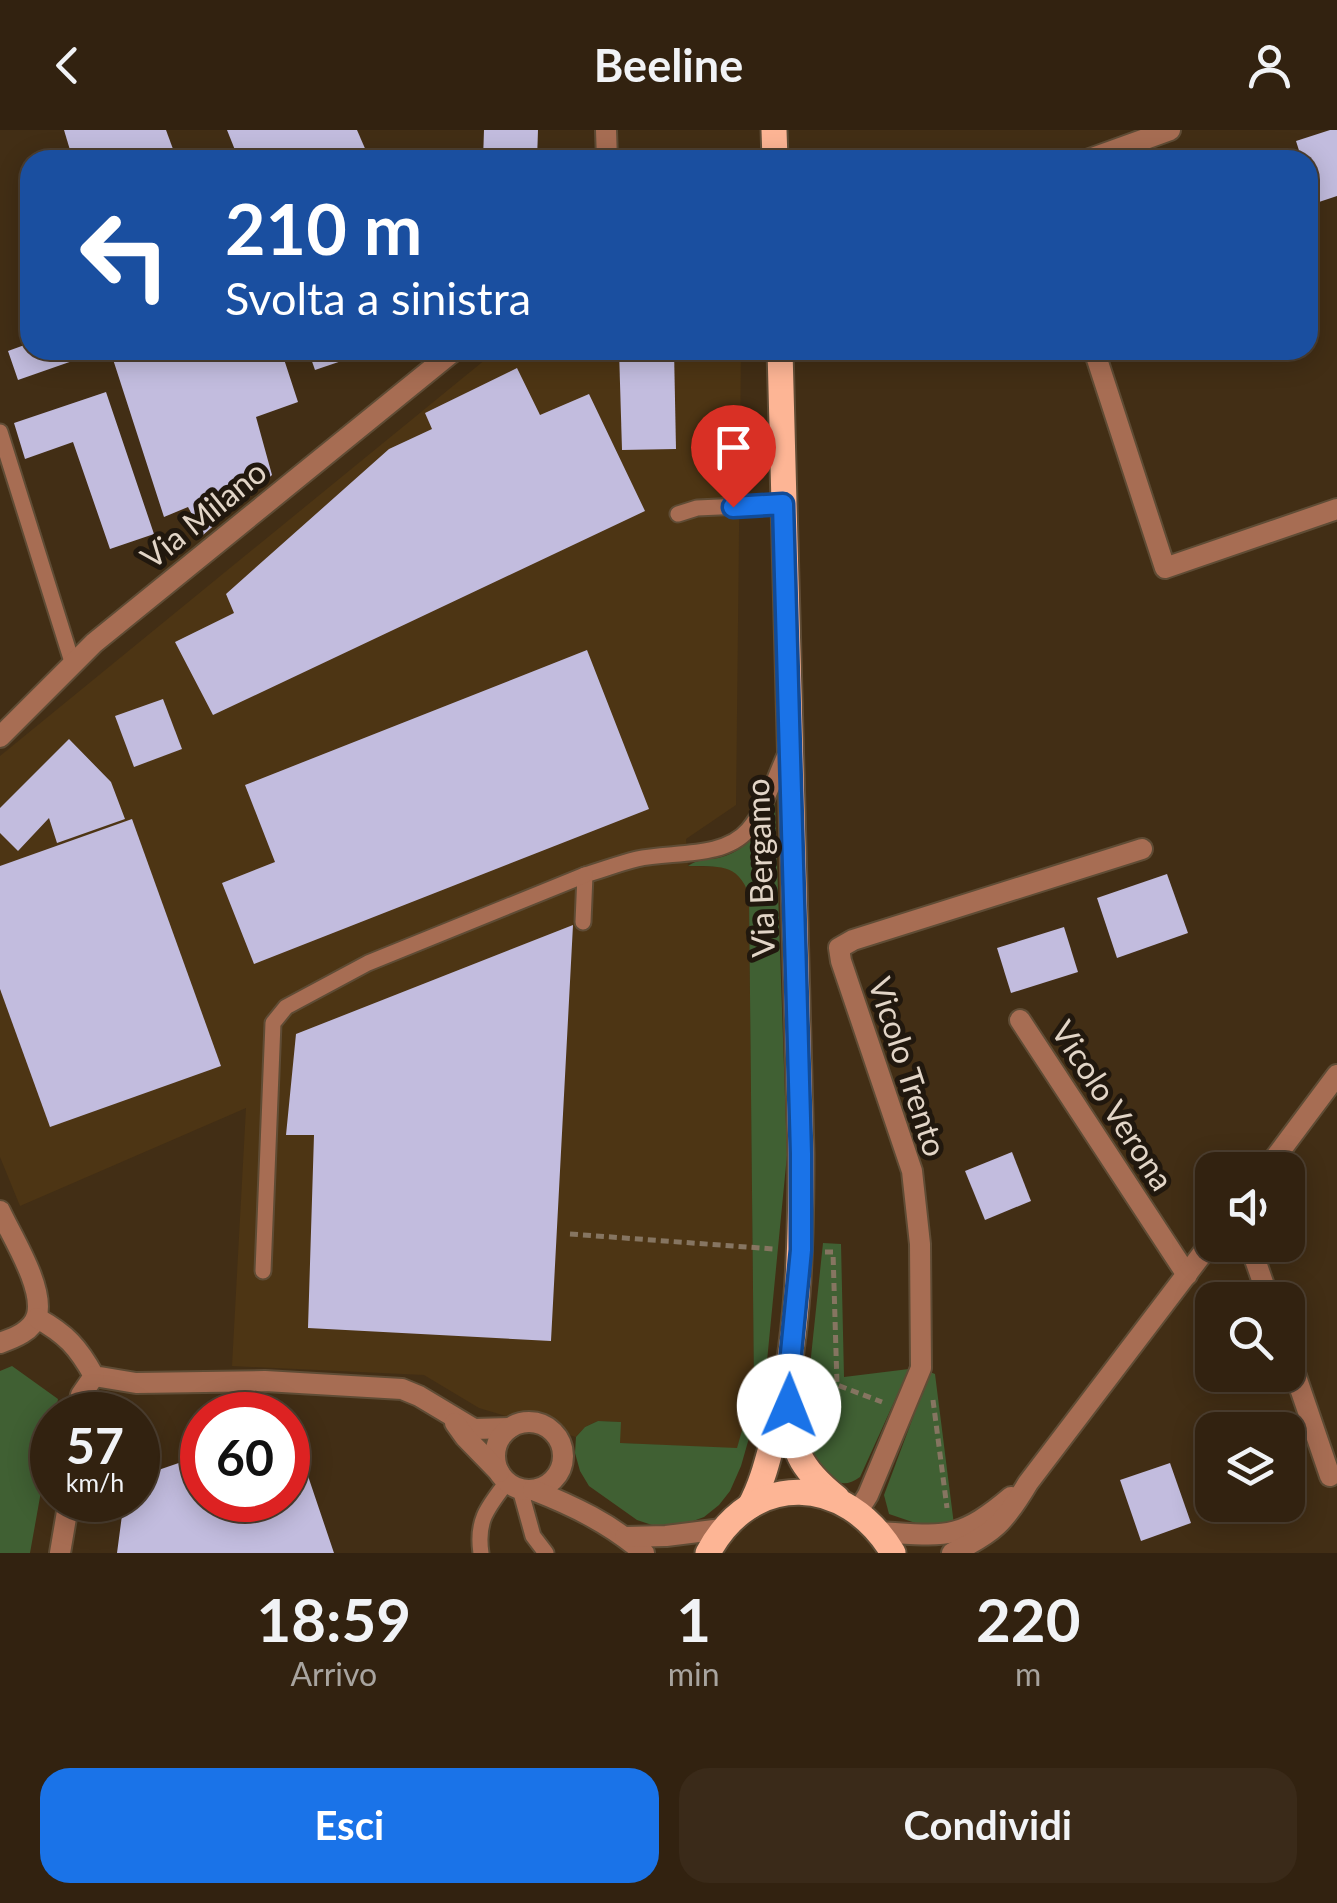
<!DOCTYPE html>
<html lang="it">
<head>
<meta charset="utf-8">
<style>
	:root { --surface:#322210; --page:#3a2a19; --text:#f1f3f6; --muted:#a8a49f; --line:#4d3f30; --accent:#1a73e8 }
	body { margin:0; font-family:Lato,sans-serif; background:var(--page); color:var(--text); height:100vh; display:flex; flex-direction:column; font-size:38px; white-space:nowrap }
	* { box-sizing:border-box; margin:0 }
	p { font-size:32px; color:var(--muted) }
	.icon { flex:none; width:55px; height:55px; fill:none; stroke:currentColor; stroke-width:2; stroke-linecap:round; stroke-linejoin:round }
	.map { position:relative; height:1423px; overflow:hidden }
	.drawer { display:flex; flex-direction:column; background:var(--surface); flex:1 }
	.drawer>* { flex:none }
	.guide { position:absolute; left:20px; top:20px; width:1298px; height:210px; border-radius:30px; box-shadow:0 5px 25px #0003,0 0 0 2px var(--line); background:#1a4fa0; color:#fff; overflow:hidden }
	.tools { position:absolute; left:1195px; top:1022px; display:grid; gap:20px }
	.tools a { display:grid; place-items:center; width:110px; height:110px; border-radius:20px; background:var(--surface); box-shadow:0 5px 25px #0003,0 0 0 2px var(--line); font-size:50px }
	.speed { position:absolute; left:30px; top:1262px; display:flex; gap:20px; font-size:50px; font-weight:700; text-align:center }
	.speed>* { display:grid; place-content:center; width:130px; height:130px; border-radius:50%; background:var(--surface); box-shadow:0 5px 25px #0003,0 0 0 2px var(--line); line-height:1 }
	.speed small { font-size:25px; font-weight:400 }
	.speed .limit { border:15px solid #d22; background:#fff; color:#111 }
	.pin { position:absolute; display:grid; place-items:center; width:85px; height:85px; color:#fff; margin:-102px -42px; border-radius:50% 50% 50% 0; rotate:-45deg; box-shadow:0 0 10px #0007 }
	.pin .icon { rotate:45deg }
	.me { position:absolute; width:110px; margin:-55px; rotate:1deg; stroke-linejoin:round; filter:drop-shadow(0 0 8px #0008) }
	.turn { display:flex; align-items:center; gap:35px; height:210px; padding:0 40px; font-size:45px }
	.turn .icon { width:130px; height:130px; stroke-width:2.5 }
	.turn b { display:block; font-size:70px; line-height:85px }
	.eta { display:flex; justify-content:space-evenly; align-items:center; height:170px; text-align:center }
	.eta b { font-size:60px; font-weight:700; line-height:70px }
	.cta { display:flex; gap:20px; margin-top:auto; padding:20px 40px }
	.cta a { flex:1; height:115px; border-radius:30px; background:var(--accent); color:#fff; font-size:40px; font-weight:700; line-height:115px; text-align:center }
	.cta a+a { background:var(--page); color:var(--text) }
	header { display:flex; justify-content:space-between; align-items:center; height:130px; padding:0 40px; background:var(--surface); font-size:45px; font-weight:700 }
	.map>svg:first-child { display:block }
	.built { fill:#4d3514 }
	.green { fill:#406033 }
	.building { fill:#c2bcde }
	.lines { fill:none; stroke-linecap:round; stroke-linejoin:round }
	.lane-casing { stroke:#5f4c35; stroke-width:19 }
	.street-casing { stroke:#5f4c35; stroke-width:24 }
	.primary-casing { stroke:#5f4c35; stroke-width:29 }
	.path { stroke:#867561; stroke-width:5; stroke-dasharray:8 5; stroke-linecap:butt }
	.lane { stroke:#a76d53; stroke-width:15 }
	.street { stroke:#a76d53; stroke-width:20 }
	.primary { stroke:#fdb595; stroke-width:25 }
	.route-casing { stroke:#114b97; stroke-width:25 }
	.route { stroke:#1a73e8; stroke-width:18 }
	.labels { text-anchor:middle; stroke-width:10; stroke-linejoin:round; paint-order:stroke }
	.street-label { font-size:32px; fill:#e2d5c7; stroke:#21180e }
</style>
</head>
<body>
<header><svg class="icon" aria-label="back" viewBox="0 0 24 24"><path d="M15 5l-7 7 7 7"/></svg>Beeline<svg class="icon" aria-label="person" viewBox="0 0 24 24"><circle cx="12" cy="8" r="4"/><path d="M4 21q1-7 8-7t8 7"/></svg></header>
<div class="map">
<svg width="1337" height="1423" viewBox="0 0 1337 1423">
	<rect width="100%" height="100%" fill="#422e15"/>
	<polygon class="built" points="497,220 741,220 736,675 686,709 688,736 723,737 735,742 744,751 749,765 754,1258 737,1319 620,1313 620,1292 598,1291 585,1297 576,1307 479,1278 424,1245 232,1236 246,978 20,1076 0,1027 0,626"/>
	<g class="green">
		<path d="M 775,674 L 787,1025 L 765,1252 L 741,1336 L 730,1361 L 719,1375 L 704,1387 L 685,1394 L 668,1397 L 652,1395 L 637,1390 L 589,1356 L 580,1341 L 575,1323 L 576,1307 L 585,1297 L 598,1291 L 621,1292 L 620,1313 L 737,1318 L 754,1258 L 749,765 C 738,732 717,737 688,736 C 698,729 706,730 718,728 C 748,721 762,699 775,674 Z"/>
		<path d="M 823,1113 L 841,1114 L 844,1247 L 909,1239 L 860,1347 C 830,1370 810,1324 806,1299 C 805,1291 806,1282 806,1274 Z"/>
		<polygon points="12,1236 58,1269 55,1285 52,1285 52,1300 30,1423 0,1423 0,1241"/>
		<polygon points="930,1242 935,1244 954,1395 930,1398 889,1384 884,1365"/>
	</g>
	<g class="building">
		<polygon points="64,0 166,0 177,30 73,30"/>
		<polygon points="227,0 357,0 370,30 239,30"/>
		<polygon points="484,0 538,0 537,30 483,30"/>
		<polygon points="1330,0 1337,0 1337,66 1316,73 1308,47 1308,30 1302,30 1296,11"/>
		<polygon points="30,213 30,220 101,221 18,250 8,221"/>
		<polygon points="110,220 281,220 298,272 256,287 272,345 203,405 188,377 164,387"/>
		<polygon points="308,220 371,220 371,221 315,240"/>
		<polygon points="619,220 674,220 676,319 622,320"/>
		<polygon points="517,238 540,285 589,264 645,381 213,585 175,512 234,483 226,464 389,319 432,299 425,283"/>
		<polygon points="106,262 154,404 110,419 73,312 25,329 14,293"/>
		<polygon points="587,520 649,679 254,834 222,753 275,732 245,655"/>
		<polygon points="163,569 182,619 134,637 115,586"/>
		<polygon points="69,609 111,652 125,689 57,713 49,688 18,721 0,703 0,678"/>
		<polygon points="132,689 221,936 50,997 0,859 0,736"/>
		<polygon points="1167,744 1188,803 1117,828 1097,768"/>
		<polygon points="573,795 551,1211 308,1198 314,1005 286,1005 296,904"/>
		<polygon points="1064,797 1078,842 1011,863 997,818"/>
		<polygon points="1012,1022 1031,1071 985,1090 965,1041"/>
		<polygon points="202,1325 202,1370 229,1370 230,1373 238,1370 288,1370 288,1353 308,1346 334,1423 117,1423 124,1370 138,1370 138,1347"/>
		<polygon points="1170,1333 1191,1393 1141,1411 1120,1350"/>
	</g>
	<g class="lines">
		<g class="lane-casing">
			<g id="lane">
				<polyline points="0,302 73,535"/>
				<polyline points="678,384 697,378 783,374"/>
				<path d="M 583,792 L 585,745 C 602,740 620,733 637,729 C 671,721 723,729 748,700 C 766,679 774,648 786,623"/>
				<polyline points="263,1141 273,893 286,877 368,833 585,745"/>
				<polyline points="520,1359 533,1406 546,1423"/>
				<path d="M 481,1423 C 476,1390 488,1377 507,1352"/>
			</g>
		</g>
		<g class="street-casing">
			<g id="street">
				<polyline points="606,0 607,30"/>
				<polyline points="1087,30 1170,0"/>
				<polyline points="1094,220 1165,438 1337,379"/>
				<polyline points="0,607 94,513 455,220"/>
				<polyline points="1020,890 1187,1145"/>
				<polyline points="1266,1040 1337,945"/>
				<path d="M 0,1081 C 12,1107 44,1157 37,1185 C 33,1201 14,1208 0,1213"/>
				<polyline points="1250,1115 1269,1170"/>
				<path d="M 37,1188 C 66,1204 78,1217 94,1246 L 136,1253 L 265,1251 L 402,1259 L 419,1266 L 474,1299 L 510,1298"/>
				<polyline points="1288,1223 1330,1346"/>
				<polyline points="77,1285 81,1265 94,1246"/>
				<circle cx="529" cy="1326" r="34"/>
				<polyline points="455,1293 465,1307 499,1342"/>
				<path d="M 533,1360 C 574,1376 611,1394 644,1423"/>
				<polyline points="858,1381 868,1365 921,1238 920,1114 912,1041 841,831 839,818 853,810 1142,719"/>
				<path d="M 880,1402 C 945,1406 959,1411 1011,1367"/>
				<polyline points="625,1407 666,1406 722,1399"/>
				<polyline points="60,1423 69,1370"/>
				<path d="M 952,1423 C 994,1403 1004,1393 1028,1353 L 1212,1111"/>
			</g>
		</g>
		<g class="primary-casing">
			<g id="primary">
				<polyline points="774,0 775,30"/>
				<path d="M 789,1270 C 792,1319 798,1337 837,1368"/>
				<path d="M 750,1376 C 763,1352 768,1328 775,1303 C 799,1211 801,1118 801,1024 L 780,220"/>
				<path d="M 708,1423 C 752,1340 846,1344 893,1423"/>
			</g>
		</g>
		<g class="path">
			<polyline points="570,1104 774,1119"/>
			<polyline points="825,1122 833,1122 837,1255 882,1272"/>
			<polyline points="933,1270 947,1378"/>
		</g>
		<use href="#lane" class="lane"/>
		<use href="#street" class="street"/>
		<use href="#primary" class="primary"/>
	</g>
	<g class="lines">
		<g class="route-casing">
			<polyline id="route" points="733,377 783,374 801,1024 801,1120 788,1254 789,1276"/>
		</g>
		<use href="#route" class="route"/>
	</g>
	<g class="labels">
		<g class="street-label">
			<text transform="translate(204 385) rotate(-39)" y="11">Via Milano</text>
			<text transform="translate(761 738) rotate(-92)" y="11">Via Bergamo</text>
			<text transform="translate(907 937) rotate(72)" y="11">Vicolo Trento</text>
			<text transform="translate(1112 976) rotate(57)" y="11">Vicolo Verona</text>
		</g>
	</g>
</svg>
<div class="tools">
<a><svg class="icon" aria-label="sound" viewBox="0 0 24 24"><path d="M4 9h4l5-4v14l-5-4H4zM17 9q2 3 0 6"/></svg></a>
<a><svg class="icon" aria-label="search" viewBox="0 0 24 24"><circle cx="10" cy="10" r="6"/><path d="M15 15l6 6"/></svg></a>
<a><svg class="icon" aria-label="layers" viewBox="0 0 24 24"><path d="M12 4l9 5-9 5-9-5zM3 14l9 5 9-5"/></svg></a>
</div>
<div class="speed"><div>57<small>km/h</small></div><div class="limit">60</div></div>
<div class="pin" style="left:733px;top:377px;background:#d93025"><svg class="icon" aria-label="arrive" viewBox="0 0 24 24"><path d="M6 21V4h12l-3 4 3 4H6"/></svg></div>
<svg class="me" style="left:789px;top:1276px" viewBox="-20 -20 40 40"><circle r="19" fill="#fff"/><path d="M0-13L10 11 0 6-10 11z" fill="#1a73e8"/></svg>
<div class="guide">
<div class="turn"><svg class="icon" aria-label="left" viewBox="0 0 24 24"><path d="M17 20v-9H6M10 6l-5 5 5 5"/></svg><div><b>210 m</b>Svolta a sinistra</div></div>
</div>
</div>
<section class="drawer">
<div class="eta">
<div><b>18:59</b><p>Arrivo</p></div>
<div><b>1</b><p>min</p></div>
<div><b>220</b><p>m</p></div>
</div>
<div class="cta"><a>Esci</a><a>Condividi</a></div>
</section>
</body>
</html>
